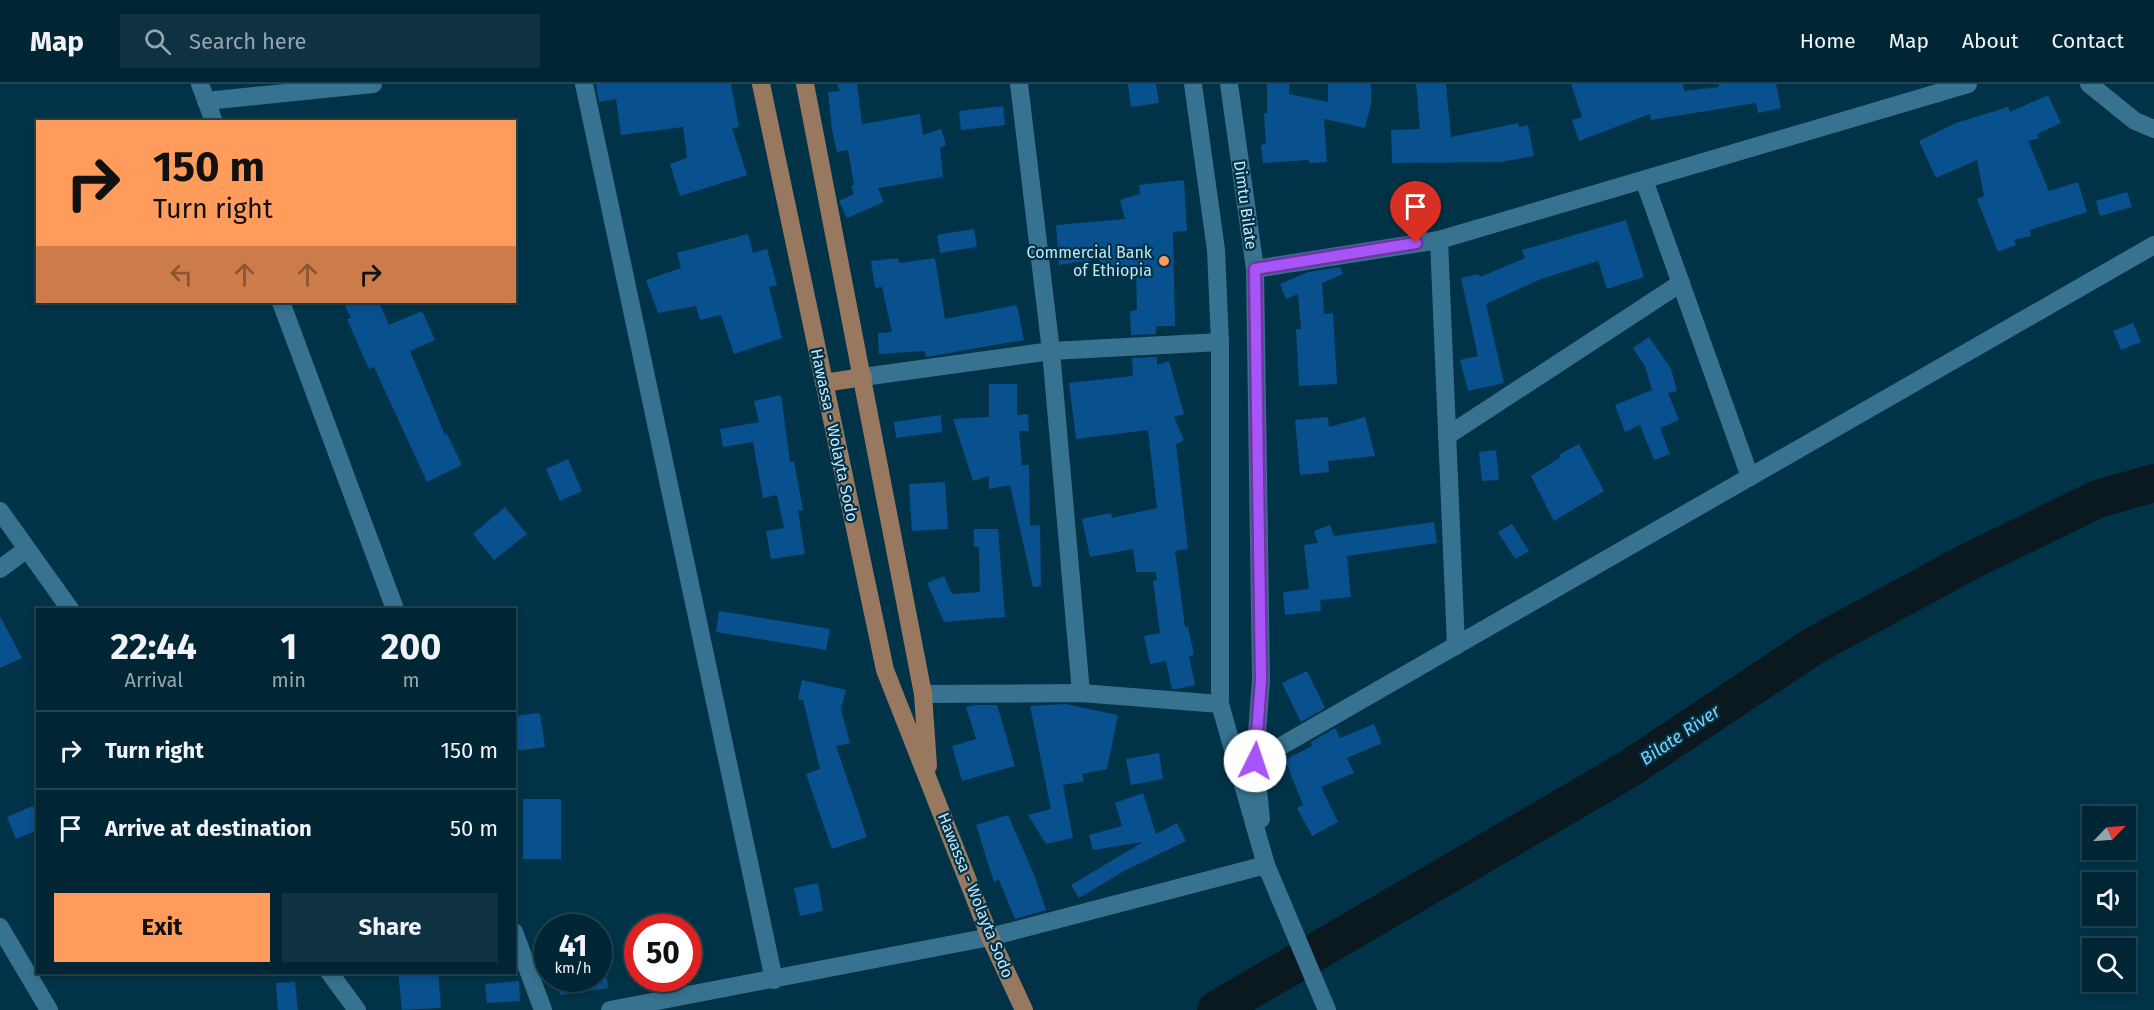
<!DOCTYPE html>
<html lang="en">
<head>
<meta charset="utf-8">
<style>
	:root { --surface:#002635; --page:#0e3241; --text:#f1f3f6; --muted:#95a5ad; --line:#224350; --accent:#ff9b5b }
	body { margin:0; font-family:"Fira Sans",sans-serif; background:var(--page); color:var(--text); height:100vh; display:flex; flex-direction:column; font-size:22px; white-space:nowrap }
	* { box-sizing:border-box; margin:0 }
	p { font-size:20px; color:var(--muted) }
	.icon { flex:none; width:33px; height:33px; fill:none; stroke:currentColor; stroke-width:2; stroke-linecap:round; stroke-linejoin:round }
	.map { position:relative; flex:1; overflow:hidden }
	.side { position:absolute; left:36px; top:524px; width:480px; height:366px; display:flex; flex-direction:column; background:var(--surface); border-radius:0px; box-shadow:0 3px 9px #0003,0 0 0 2px var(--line) }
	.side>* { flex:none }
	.top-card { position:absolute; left:36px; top:36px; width:480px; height:183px; border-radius:0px; box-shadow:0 3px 9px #0003,0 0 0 2px var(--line); background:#ff9b5b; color:#111; overflow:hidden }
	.needle { width:39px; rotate:65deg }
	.buttons { position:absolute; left:2082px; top:722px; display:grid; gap:12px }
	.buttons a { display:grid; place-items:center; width:54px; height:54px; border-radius:0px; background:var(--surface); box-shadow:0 3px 9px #0003,0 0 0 2px var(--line); font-size:30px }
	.speed { position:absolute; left:534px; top:830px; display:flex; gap:12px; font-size:30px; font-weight:700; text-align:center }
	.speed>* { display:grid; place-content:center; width:78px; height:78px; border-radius:50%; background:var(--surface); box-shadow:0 3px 9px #0003,0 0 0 2px var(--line); line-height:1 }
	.speed small { font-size:15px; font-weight:400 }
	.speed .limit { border:9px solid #d22; background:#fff; color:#111 }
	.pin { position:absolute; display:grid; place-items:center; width:51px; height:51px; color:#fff; margin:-62px -26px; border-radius:50% 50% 50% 0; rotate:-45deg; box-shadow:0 0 6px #0007 }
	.pin .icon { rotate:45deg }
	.me { position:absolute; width:66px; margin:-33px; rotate:4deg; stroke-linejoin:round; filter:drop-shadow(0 0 4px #0008) }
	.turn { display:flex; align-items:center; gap:21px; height:126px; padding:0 18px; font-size:27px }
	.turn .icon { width:78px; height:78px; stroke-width:2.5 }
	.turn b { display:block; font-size:42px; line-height:51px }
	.lanes { display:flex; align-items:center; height:57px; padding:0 18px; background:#0003; justify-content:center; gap:30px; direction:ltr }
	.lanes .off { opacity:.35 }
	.eta { display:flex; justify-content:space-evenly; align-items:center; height:102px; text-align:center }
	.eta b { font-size:36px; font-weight:700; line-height:42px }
	.primary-button { display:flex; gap:12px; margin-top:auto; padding:12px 18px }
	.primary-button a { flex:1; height:69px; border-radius:0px; background:var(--accent); color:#111; font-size:24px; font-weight:700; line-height:69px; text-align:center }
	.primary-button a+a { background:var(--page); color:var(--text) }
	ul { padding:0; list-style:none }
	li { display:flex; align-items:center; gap:18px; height:78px; padding:0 18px; border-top:2px solid var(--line) }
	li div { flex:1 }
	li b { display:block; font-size:22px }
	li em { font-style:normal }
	header { display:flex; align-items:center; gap:36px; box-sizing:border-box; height:84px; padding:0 30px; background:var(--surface); border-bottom:2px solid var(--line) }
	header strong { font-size:28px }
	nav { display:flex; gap:33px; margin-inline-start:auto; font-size:21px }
	.search { width:420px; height:54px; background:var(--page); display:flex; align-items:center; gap:15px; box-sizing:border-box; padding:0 21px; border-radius:0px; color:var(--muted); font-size:22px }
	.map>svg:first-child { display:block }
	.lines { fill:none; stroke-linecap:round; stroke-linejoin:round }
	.river { stroke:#0a181f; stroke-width:38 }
	.building { fill:#09508f }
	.minor { stroke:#377390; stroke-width:18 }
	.secondary { stroke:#377390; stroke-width:18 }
	.primary { stroke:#98785f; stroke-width:18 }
	.route-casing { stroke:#6d37a1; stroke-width:15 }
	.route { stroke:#a855f7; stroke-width:10 }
	.poi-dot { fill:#ff9b5b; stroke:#003347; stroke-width:2 }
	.labels { text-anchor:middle; stroke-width:4.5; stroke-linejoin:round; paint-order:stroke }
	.street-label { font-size:16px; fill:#c7e5f5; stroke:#003347 }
	.poi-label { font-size:16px; fill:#c7e5f5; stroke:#003347; text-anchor:end }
	.water-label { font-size:18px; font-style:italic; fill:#84cef3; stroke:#003347 }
</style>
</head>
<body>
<header>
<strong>Map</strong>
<div class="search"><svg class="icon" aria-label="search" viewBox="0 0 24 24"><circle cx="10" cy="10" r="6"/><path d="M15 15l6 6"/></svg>Search here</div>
<nav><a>Home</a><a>Map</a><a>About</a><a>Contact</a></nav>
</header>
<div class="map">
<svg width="2154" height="926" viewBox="0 0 2154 926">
	<rect width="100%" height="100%" fill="#003347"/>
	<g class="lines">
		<polyline class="river" points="1216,926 1627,686 1815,561 1970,477 2098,415 2154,399"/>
	</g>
	<g class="building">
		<polygon points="596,0 731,0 739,43 732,44 747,91 680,112 670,80 687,74 683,43 621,51 616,15 599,18"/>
		<polygon points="837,0 857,0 862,40 920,30 923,51 941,45 946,61 940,64 943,93 878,104 884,118 847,134 839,117 854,110 851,102 854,101 848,66 837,68 832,46 828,8 840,7"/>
		<polygon points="1128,0 1156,0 1159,19 1131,23"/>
		<polygon points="1267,0 1289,0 1289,10 1328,18 1328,0 1371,0 1371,20 1365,44 1324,35 1327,78 1309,79 1309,76 1263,79 1261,61 1266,60 1264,30 1267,29"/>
		<polygon points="1416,0 1446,0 1451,53 1518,39 1519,43 1528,41 1534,72 1501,78 1392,79 1391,46 1420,45"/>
		<polygon points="1571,0 1683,0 1684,7 1719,3 1719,0 1776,0 1781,24 1758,29 1756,19 1651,36 1650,30 1579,57 1572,36 1582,33"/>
		<polygon points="2048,11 2061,39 2037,50 2039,54 2028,57 2049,107 2078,98 2087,128 2030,146 2031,152 2014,156 2016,161 1998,168 1977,115 1984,112 1977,76 1936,94 1919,57 1956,39 2008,23 2010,28"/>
		<polygon points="1003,22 1005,41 961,46 959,27"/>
		<polygon points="1184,96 1187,147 1173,148 1175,242 1156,242 1156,250 1131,251 1130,227 1137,226 1136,189 1102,194 1099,175 1059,181 1056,141 1125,135 1120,116 1140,110 1139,101"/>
		<polygon points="2127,108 2132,123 2100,132 2096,117"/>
		<polygon points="1411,109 1417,136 1397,140 1391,113"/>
		<polygon points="1626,136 1644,193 1607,205 1598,177 1541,195 1486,220 1504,299 1468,307 1460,276 1478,272 1461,194 1479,190 1480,193 1525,174 1522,166"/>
		<polygon points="974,145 977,163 940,169 937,151"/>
		<polygon points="748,150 753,169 767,165 777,201 769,203 782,254 734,270 721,231 700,236 696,222 658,229 646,196 681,184 677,169"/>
		<polygon points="898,174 899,179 935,174 945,235 1017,221 1024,256 926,273 925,267 879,270 878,249 892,248 882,203 875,204 871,177"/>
		<polygon points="1340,183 1343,190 1322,199 1324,230 1333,229 1337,300 1299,302 1296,245 1301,245 1298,210 1286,215 1280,200 1308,188"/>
		<polygon points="343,218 379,218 389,241 422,227 435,256 410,267 445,351 447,350 462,381 427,398 374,283 369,285 347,235 351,234"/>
		<polygon points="2133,239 2141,258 2121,266 2113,247"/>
		<polygon points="1649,253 1671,285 1677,307 1668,309 1679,336 1660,344 1670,370 1654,376 1640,341 1625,348 1615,321 1652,306 1645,282 1633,264"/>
		<polygon points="1157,273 1157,281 1169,277 1184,330 1174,333 1184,356 1176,360 1188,465 1175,467 1185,543 1188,543 1194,571 1189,572 1195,601 1176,605 1172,605 1166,577 1150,580 1144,552 1160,549 1153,497 1157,496 1156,488 1136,488 1133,465 1090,473 1082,435 1111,429 1112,434 1157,424 1148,346 1076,355 1069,299 1133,292 1132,274"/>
		<polygon points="989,300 1017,300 1017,331 1028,330 1029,347 1019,347 1022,381 1029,381 1030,442 1040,441 1041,502 1033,503 1010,401 989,405 989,392 973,397 953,335 989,333"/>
		<polygon points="781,311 790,378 794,378 803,426 798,427 805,470 771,475 766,447 784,444 777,411 763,414 753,358 723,363 720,345 759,338 754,317"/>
		<polygon points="941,331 942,348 896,354 894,338"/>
		<polygon points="1328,333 1329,343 1365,333 1375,372 1328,377 1329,388 1300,391 1295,336"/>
		<polygon points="1579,360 1604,407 1554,437 1531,392 1561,373 1559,371"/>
		<polygon points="1496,366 1499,396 1482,397 1479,368"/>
		<polygon points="568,375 582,407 560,417 546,385"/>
		<polygon points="945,398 948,445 912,447 909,400"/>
		<polygon points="505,423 527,450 494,476 473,450"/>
		<polygon points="1434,438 1437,459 1347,472 1351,513 1320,516 1321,527 1285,531 1283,508 1309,505 1304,461 1318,459 1314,447 1330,441 1334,452"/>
		<polygon points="1512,440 1529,467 1515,475 1498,448"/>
		<polygon points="974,445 998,445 1005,533 944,538 927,499 944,492 952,510 980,508 979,463 974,463"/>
		<polygon points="719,527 830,545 826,566 716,548"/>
		<polygon points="0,532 22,574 0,584"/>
		<polygon points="1307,587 1325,624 1301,638 1282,599"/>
		<polygon points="802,596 846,606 841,625 850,659 836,662 867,753 832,765 806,690 820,685 803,616 798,615"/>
		<polygon points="1065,620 1118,631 1107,685 1082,690 1084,697 1063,701 1073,754 1046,760 1028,731 1051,725 1030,622"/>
		<polygon points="974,621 997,621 1015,682 962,697 952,662 976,655 966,623"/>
		<polygon points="540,629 545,663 514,667 514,632"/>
		<polygon points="1374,640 1382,659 1347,674 1354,689 1321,703 1338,738 1312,752 1297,724 1303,721 1285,676 1312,662 1311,658 1335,644 1340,654"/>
		<polygon points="1159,669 1163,695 1131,701 1126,675"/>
		<polygon points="1143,709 1156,750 1177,739 1186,757 1124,787 1079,814 1071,801 1143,758 1093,766 1089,751 1122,742 1115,719"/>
		<rect x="523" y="715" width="38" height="60"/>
		<polygon points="33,722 38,733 38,746 16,755 7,733"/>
		<polygon points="1008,731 1035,793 1046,826 1015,835 999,796 994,798 976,741"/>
		<polygon points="818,799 823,827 800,832 794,804"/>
		<polygon points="398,888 438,888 441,924 402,926"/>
		<polygon points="557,894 607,894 608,904 560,911"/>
		<polygon points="519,897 520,917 487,919 485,900"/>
		<polygon points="295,898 298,926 278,926 276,899"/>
	</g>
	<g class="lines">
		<g class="minor">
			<polyline points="200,0 214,38"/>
			<polyline points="584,0 774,896"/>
			<polyline points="1019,0 1051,267 1081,609"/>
			<polyline points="2089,0 2135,37 2154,45"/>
			<polyline points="206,17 373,0"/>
			<polyline points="1644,96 1750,393"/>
			<polyline points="1439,156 1456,562"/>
			<polyline points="1255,185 1439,156 1968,0"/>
			<polyline points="281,218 395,525"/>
			<polyline points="863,293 1051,267 1220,258"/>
			<polyline points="1447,352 1681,199"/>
			<polyline points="0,427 70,525"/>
			<polyline points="0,485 27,465"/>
			<polyline points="923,610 1081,609 1220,620"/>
			<polyline points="1255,677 2154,161"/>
			<polyline points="0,843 49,926"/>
			<polyline points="514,848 543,926"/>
			<polyline points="329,888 357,926"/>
			<polyline points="610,926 990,853 1266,781 1327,926"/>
		</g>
		<g class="secondary">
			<polyline points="1193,0 1216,166 1220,258 1220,620 1266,781"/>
			<polyline points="1229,0 1255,185 1261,596 1255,677 1261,735"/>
		</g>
		<g class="primary">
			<polyline points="761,0 885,586 990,853 1024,926"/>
			<polyline points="805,0 923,610 928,682"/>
			<polyline points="824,299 863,293"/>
		</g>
	</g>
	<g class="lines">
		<g class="route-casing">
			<polyline id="route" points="1255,677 1261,596 1255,185 1416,159"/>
		</g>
		<use href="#route" class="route"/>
	</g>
	<circle class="poi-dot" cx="1164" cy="177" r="6"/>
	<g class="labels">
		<g class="street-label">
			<text transform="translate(1246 121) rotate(82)" y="6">Dimtu Bilate</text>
			<text transform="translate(835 351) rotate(78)" y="6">Hawassa - Wolayta Sodo</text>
			<text transform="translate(976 811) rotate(68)" y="6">Hawassa - Wolayta Sodo</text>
		</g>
		<g class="poi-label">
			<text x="1152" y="174">Commercial Bank<tspan x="1152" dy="18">of Ethiopia</tspan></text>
		</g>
		<g class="water-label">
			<text transform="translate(1680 651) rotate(-34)" y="6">Bilate River</text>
		</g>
	</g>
</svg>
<div class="buttons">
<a><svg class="needle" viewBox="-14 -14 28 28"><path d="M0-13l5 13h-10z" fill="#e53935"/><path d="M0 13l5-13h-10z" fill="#95a5ad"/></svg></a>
<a><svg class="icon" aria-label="sound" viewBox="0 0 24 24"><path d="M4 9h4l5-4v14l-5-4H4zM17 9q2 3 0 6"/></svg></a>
<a><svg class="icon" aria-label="search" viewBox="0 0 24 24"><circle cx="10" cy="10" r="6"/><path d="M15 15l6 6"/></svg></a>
</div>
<div class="speed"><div>41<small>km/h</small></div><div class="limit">50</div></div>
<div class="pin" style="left:1416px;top:159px;background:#d93025"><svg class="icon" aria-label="arrive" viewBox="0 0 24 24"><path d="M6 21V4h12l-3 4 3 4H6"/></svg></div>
<svg class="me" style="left:1255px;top:677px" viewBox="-20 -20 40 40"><circle r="19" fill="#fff"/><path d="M0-13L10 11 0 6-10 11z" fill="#a855f7"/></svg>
<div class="top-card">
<div class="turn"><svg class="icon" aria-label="right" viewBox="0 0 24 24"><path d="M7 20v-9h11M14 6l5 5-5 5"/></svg><div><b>150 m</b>Turn right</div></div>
<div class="lanes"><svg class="icon off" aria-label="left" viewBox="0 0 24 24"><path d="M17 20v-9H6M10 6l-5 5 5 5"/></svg><svg class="icon off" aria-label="ahead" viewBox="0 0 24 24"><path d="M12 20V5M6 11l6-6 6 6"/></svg><svg class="icon off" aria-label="ahead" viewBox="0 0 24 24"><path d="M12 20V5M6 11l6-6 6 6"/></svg><svg class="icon" aria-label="right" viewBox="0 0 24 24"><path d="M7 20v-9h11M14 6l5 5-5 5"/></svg></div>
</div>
<section class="side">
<div class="eta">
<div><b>22:44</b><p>Arrival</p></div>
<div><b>1</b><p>min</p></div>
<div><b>200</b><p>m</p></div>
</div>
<ul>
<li><svg class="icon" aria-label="right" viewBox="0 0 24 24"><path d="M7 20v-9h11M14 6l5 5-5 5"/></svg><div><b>Turn right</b></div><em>150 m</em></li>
<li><svg class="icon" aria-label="arrive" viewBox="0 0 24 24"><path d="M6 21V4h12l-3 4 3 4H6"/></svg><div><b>Arrive at destination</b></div><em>50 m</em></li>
</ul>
<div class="primary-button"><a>Exit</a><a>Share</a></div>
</section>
</div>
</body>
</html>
